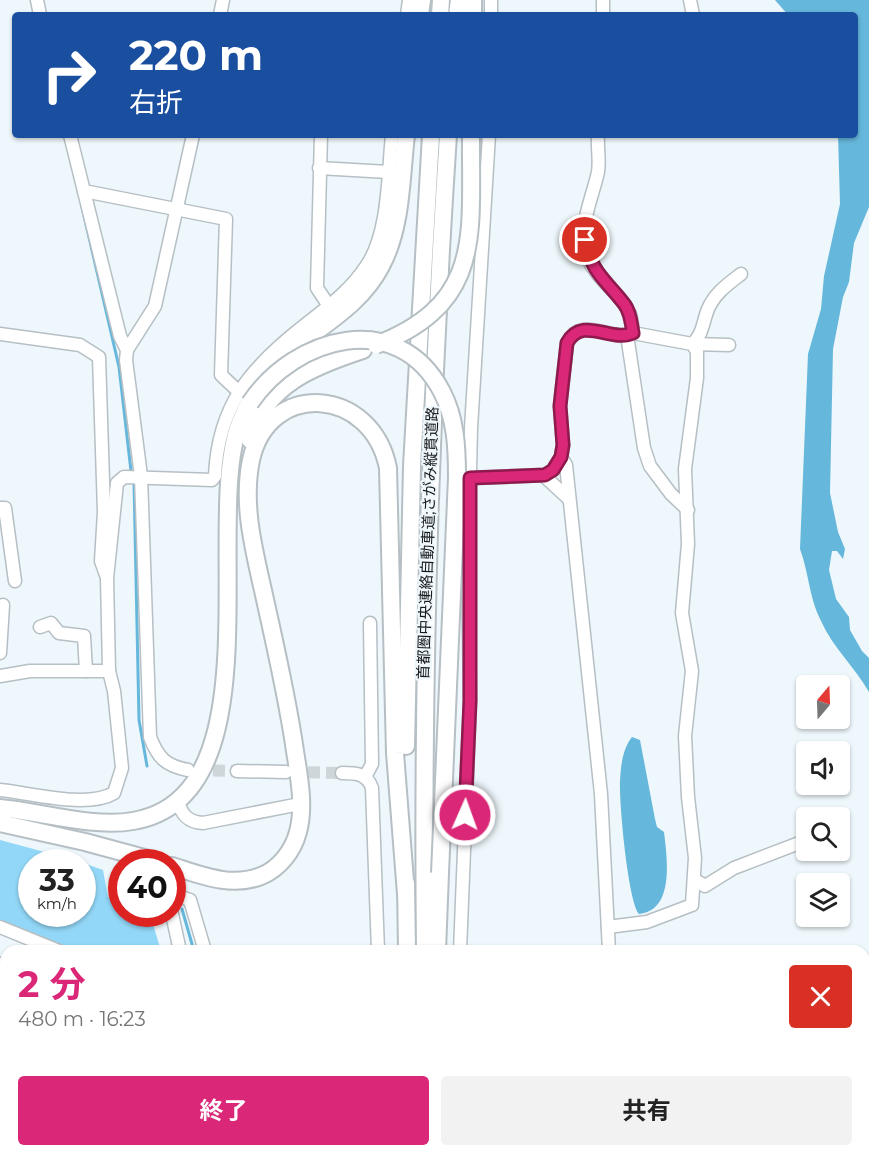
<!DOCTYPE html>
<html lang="ja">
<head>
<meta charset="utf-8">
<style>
	:root { --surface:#fff; --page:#f2f2f2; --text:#222; --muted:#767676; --accent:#db2777 }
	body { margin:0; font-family:Montserrat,"Noto Sans JP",sans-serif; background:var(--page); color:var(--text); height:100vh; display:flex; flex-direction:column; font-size:22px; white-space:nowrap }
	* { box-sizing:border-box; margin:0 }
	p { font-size:20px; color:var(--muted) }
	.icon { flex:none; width:33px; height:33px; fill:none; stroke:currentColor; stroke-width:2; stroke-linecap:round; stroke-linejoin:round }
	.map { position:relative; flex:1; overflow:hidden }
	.sheet { position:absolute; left:0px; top:945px; width:870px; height:212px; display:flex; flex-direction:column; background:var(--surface); border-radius:18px 18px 0 0; box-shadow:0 2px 4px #0004 }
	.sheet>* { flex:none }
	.guide { position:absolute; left:12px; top:12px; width:846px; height:126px; border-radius:6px; box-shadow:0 2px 4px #0004; background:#1a4fa0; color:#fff; overflow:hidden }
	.needle { width:39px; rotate:19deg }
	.tools { position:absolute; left:796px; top:675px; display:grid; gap:12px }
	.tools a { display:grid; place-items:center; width:54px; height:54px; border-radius:6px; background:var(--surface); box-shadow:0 2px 4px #0004; font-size:30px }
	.speed { position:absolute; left:18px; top:849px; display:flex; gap:12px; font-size:30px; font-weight:700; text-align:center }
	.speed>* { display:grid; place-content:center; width:78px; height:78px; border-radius:50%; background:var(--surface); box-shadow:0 2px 4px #0004; line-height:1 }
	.speed small { font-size:15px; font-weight:400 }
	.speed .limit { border:9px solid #d22; background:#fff; color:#111 }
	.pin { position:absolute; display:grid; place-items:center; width:51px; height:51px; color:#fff; margin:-26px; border:3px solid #fff; border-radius:50%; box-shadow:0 2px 6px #0007 }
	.me { position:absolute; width:66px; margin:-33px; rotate:2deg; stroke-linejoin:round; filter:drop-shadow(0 0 4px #0008) }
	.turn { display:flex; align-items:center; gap:21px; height:126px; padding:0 18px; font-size:27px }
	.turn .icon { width:78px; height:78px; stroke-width:2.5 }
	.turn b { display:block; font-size:42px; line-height:51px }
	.round { display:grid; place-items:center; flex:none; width:63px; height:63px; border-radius:6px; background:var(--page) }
	.overview { display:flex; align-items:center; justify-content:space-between; height:102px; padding:0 18px }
	h1 { font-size:36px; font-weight:700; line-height:45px; color:var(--accent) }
	.primary-button { display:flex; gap:12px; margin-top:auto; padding:12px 18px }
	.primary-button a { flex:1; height:69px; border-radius:6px; background:var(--accent); color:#fff; font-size:24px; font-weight:700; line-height:69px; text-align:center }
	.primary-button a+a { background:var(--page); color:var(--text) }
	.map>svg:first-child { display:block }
	.green { fill:#92d7f7 }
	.water { fill:#65b7db }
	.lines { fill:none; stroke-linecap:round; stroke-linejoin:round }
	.stream { stroke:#65b7db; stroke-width:3 }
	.minor-tunnel { stroke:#ced6da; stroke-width:12; stroke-dasharray:12 6; stroke-linecap:butt }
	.minor-casing { stroke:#b6bfc4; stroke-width:15 }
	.highway-casing { stroke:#b6bfc4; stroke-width:20 }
	.minor { stroke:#fff; stroke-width:12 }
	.highway { stroke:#fff; stroke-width:16 }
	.highway-bridge-casing { stroke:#b6bfc4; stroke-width:20; stroke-linecap:butt }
	.highway-bridge { stroke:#fff; stroke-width:16 }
	.route-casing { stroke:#8e194d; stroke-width:15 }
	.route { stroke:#db2777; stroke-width:10 }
	.labels { text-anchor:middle; stroke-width:4.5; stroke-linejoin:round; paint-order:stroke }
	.street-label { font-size:15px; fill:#16191b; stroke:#eef7fc }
</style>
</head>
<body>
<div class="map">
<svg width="869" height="1156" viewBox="0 0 869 1156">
	<rect width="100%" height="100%" fill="#eef7fc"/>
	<g class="green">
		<polygon points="0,840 82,862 32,862 32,914 82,914 83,863 103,870 108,897 121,901 122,914 150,914 161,951 70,951 0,922"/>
		<polygon points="0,1090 6,1091 6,1150 29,1151 30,1156 0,1156"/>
		<polygon points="675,1150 792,1150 792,1156 674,1156"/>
	</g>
	<g class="water">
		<path d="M 775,0 L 869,0 L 869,207 L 854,243 L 849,282 L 843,297 L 833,349 L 830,493 L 838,532 L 845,549 L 843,559 L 837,551 L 832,551 L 829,570 L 836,599 L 849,617 L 850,630 L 862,651 L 869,658 L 869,692 C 855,667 833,648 821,621 C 809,598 809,573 800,549 L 808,354 L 821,309 L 824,276 L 840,204 L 838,135 L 855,135 L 855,15 L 788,15 Z"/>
		<path d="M 632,737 L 640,740 L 655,819 L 657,827 L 664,832 C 667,857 675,911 639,914 C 628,901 619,802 620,781 C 621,766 622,750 632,737 Z"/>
	</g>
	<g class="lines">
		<g class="stream">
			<polyline points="82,207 119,367 131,471"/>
			<polyline points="134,482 139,720 147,766"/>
			<polyline points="182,909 194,951"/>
			<polyline points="266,1150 268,1156"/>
		</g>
		<g class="minor-tunnel">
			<polyline points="195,770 237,771"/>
			<polyline points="290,772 342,773"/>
		</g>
		<g class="minor-casing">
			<g id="minor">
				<polyline points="37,0 40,15"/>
				<polyline points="491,0 491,15"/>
				<polyline points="690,0 693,15"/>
				<polyline points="220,15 223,0"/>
				<polyline points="407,15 409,0"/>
				<polyline points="603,15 603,0"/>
				<polyline points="70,135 120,336 127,350"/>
				<polyline points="321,135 317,288 329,306"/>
				<path d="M 598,135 C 597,147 600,160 598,172 C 592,200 576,230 588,259 C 598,281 621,293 630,314 C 632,320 632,327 633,333 L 692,344 L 697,351 L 697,378 L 685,469 L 688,544 L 682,613 L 692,671 L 685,736 L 688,797 L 695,858 L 692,905 L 647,922 L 608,927"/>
				<polyline points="319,168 388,172"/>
				<polyline points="84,191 226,219 221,375 238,391"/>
				<polyline points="0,334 80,345 99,357 104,512 101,561 106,575"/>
				<polyline points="627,335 644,448 650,466 671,494 688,510"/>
				<path d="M 692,344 C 703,335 703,321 708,309 C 715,293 728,284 741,274"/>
				<polyline points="692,344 729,345"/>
				<polyline points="561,457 566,465 601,794 609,951"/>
				<polyline points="543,475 568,498"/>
				<path d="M 470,478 L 545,475 L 553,470 L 561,457 L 563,445 L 560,406 L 567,343 C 582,314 611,343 633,333"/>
				<polyline points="0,508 5,508 15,581"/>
				<polyline points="40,627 51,623 59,633 84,636 86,671"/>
				<polyline points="0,653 3,605"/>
				<polyline points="0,676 30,671 109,671"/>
				<path d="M 188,770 C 166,766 158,758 150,737 L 141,476 L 126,360 L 127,350 L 155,306 L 193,135"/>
				<polyline points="237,771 286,772"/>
				<path d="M 342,773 C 355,773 367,773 372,788 L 378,951"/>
				<polyline points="365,777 372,764 370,623"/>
				<path d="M 0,790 C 31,793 87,809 114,793 L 122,768 L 114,691 L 109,671 L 107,578 L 117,483 L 124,477 L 212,480 L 215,476 C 218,405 251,367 305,325 C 328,307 351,290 367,265 C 389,233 388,173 392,135"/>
				<path d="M 178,800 C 181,815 188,822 203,823 L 300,804"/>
				<polyline points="695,880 705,886 734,868 807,840"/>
				<polyline points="172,902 181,897 190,900 205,951"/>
				<polyline points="172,914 180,951"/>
				<polyline points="0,927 59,951"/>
				<polyline points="460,951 470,701 468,558 471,428 489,135"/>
				<polyline points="0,964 6,964"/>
				<polyline points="0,1005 6,1004"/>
				<polyline points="275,1150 277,1156"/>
				<polyline points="620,1150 621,1156"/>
				<polyline points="233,1156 234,1150"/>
				<polyline points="286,1156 286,1150"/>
				<polyline points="379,1156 379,1150"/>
				<polyline points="452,1156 453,1150"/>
			</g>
		</g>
		<g class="highway-casing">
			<g id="highway">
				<polyline points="420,15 422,0"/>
				<polyline points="440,15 441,0"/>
				<polyline points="457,15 459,0"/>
				<polyline points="473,15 473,0"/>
				<path d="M 250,440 C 264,385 314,366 363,350"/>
				<polyline points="406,746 412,466 431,135"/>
				<path d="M 0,808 C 42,812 93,828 133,821 C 278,797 202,518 240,423 C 249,400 263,377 280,361 C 314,328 358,310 381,266 C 402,227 401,178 406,135"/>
				<polyline points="0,823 85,842 159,862"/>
				<path d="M 172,866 C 201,875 231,888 261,876 C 279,869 293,851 298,832 C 305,806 299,777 295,751 C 288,702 277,653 266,604 C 256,557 241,508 251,460 C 269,379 372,387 388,468 L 395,753 L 406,894"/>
				<polyline points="406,883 407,951"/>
				<path d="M 425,951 C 422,678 430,407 448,135"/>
				<polyline points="437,951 440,873"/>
				<polyline points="410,1150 410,1156"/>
				<polyline points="430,1156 430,1150"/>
			</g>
		</g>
		<use href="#minor" class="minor"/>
		<use href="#highway" class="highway"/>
		<g class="highway-bridge-casing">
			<g id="highway-bridge">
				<path d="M 376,345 C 485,303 470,233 471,135"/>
				<path d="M 250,403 C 294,337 398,307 442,392 C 456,419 457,448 457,477 L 440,873"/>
			</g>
		</g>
		<use href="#highway-bridge" class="highway-bridge"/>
	</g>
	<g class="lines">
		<g class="route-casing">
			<path id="route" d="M 465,815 L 470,701 L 470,478 L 545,475 L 553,470 L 561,457 L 563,445 L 560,406 L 567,343 C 582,315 611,343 633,333 C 631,323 631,314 625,305 C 607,281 591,273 585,240"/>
		</g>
		<use href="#route" class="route"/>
	</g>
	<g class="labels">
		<g class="street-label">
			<text transform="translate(428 543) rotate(-88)" y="5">首都圏中央連絡自動車道;さがみ縦貫道路</text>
		</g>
	</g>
</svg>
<div class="tools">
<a><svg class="needle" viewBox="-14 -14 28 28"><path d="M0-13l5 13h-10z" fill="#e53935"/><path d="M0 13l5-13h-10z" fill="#767676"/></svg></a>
<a><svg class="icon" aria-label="sound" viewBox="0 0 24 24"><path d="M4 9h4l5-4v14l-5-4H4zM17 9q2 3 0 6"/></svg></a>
<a><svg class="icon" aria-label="search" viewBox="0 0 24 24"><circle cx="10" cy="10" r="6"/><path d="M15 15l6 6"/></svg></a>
<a><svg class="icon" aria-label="layers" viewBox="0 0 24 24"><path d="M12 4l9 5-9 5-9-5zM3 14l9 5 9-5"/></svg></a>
</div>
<div class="speed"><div>33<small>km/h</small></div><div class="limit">40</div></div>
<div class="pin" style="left:585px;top:240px;background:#d93025"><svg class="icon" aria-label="arrive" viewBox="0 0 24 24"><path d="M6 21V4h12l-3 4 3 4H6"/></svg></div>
<svg class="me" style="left:465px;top:815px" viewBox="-20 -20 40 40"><circle r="17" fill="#db2777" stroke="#fff" stroke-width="3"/><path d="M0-11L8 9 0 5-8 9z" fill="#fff"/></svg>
<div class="guide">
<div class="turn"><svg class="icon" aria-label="right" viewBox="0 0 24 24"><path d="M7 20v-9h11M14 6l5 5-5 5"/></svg><div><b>220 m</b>右折</div></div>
</div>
<section class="sheet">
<div class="overview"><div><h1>2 分</h1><p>480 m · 16:23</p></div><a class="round" style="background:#d93025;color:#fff"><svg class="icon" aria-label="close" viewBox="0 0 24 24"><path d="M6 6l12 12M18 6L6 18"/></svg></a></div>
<div class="primary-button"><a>終了</a><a>共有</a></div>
</section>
</div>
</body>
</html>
